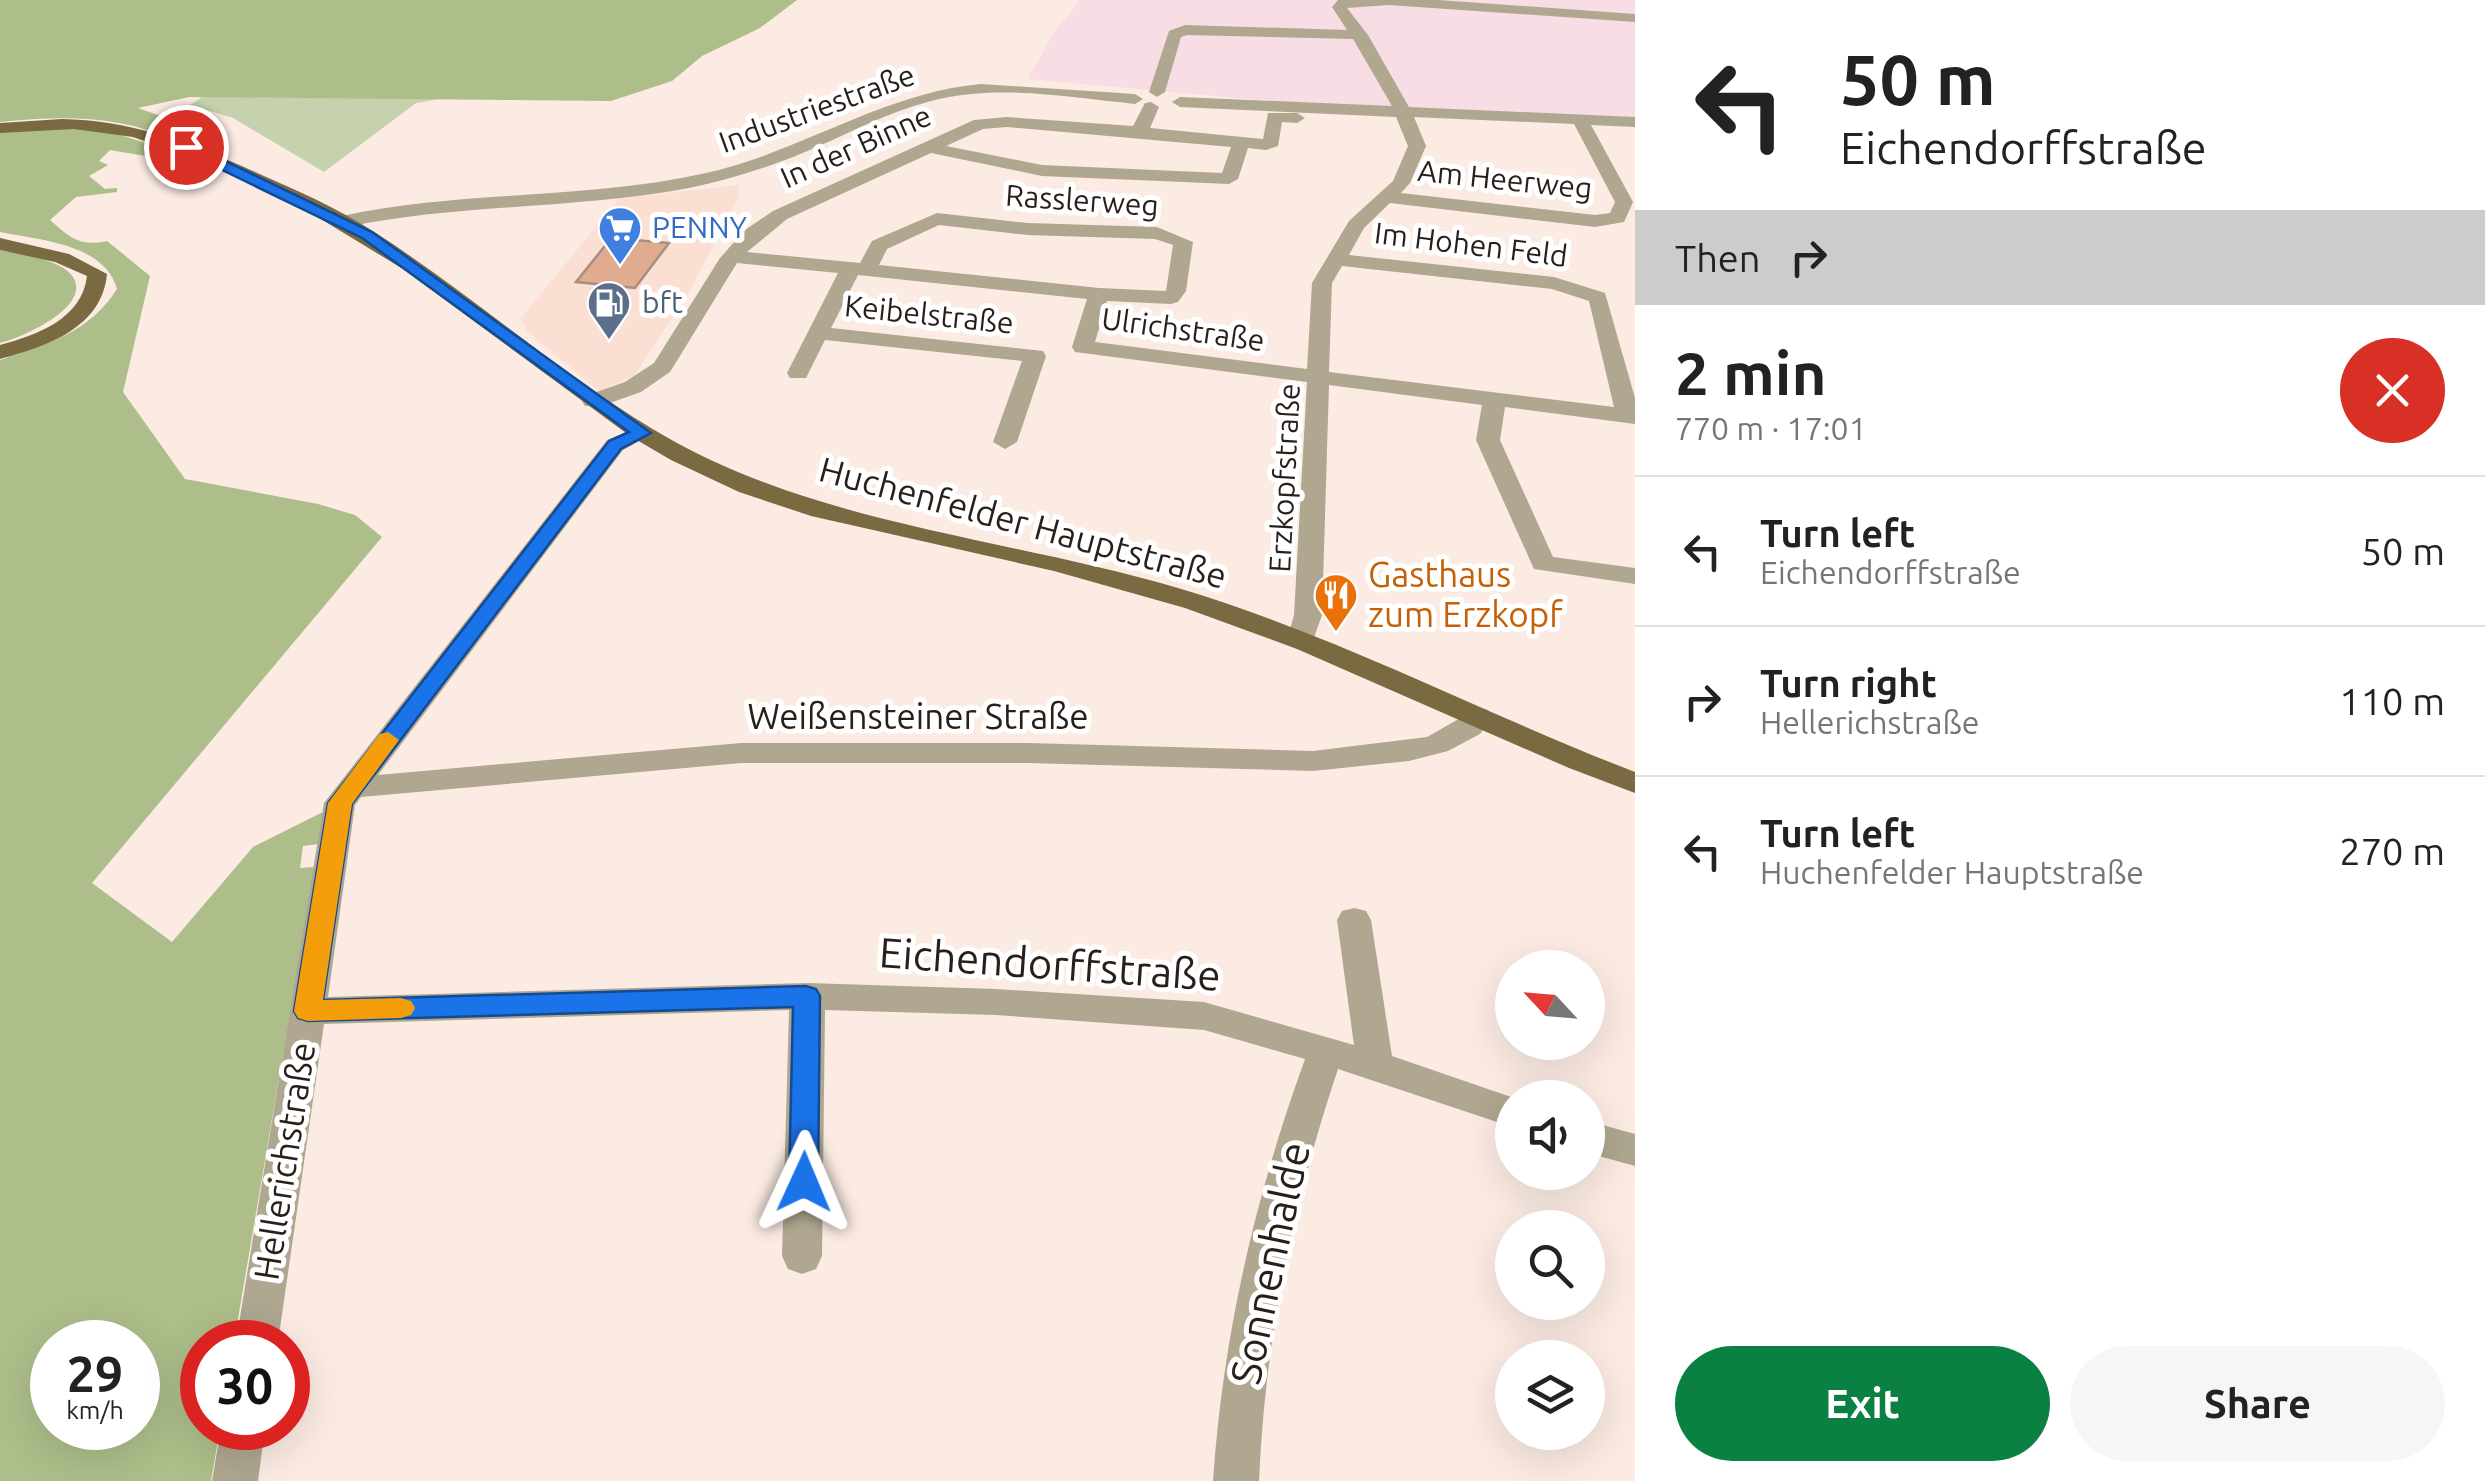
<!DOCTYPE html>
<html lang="en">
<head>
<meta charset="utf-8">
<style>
	:root { --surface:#fff; --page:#f6f6f6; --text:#222; --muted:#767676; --line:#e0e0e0; --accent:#0b8043 }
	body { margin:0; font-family:Ubuntu,sans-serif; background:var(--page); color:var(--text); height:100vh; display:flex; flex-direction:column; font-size:38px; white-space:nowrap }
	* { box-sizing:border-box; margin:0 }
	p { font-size:32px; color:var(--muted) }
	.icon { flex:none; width:55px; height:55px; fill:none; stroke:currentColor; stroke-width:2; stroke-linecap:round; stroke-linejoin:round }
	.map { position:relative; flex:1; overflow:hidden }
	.panel { display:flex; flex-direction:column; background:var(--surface); width:850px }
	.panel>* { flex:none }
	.hud { background:#fff; color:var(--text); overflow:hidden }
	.needle { width:65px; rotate:296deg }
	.controls { position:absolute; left:1495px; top:950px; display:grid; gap:20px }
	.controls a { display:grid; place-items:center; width:110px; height:110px; border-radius:50%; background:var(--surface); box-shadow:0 10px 40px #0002; font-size:50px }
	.speed { position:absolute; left:30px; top:1320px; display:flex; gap:20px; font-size:50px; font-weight:700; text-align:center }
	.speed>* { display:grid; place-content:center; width:130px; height:130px; border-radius:50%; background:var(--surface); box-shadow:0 10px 40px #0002; line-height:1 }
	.speed small { font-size:25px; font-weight:400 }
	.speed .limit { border:15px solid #d22; background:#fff; color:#111 }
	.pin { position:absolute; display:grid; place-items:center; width:85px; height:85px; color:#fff; margin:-42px; border:5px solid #fff; border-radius:50%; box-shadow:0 2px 10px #0007 }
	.me { position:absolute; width:110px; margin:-55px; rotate:1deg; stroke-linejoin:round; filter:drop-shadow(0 0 8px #0008) }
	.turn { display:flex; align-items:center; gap:35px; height:210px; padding:0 40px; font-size:45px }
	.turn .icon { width:130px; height:130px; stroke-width:2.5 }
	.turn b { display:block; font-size:70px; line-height:85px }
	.then { display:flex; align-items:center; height:95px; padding:0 40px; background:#0003; gap:20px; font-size:38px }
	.round { display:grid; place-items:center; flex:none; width:105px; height:105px; border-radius:52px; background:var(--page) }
	.overview { display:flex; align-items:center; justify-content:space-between; height:170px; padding:0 40px }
	h1 { font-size:60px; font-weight:600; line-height:75px }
	.action { display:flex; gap:20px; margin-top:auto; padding:20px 40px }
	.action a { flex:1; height:115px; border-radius:60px; background:var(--accent); color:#fff; font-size:40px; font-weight:600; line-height:115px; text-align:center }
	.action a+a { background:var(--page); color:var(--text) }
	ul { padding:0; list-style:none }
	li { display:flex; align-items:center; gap:30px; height:150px; padding:0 40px; border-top:2px solid var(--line) }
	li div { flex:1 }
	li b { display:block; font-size:38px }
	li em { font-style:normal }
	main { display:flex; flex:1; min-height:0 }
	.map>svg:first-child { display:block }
	.built { fill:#fadfd2 }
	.industrial { fill:#f8dde4 }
	.green { fill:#c5d2ad }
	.forest { fill:#adbe8a; fill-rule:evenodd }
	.building { fill:#e0ab8f; stroke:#a68e82; stroke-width:2.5 }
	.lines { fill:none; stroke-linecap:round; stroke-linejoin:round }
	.minor { fill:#afa790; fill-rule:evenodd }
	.major { fill:#7a6a41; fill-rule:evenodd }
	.route { fill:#1a73e8; stroke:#114b97; stroke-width:2.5 }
	.slow { fill:#f59e0b }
	.labels { text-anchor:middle; stroke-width:10; stroke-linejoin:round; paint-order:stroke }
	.far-street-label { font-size:30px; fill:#281f1a; stroke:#fff }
	.far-shop-label { font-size:30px; fill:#366cbe; stroke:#fff; text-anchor:start }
	.far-service-label { font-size:30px; fill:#4e5e75; stroke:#fff; text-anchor:start }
	.street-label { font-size:35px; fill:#281f1a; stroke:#fff }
	.food-label { font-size:35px; fill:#c56008; stroke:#fff; text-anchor:start }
	.near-street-label { font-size:42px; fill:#281f1a; stroke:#fff }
</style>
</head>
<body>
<main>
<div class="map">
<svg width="1635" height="1481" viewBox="0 0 1635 1481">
	<rect width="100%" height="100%" fill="#fbebe3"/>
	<polygon class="built" points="739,185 738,198 688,294 634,376 599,391 528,332 520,319 619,199"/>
	<polygon class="industrial" points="1080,0 1635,0 1635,119 1356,109 1028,79 1053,34"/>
	<polygon class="green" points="202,97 444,98 416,103 324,172 233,118 190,105"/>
	<g class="forest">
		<path d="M 0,0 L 797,0 L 760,28 L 702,56 L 672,81 L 611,101 L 189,97 L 138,108 L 206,132 L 203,137 C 174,144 147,127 119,123 C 79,116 40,118 0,122 Z"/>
		<path d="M 54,126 L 114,133 L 199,160 L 193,164 L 110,150 L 99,161 L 108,165 L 89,176 L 105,189 L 117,188 L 117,192 L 76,197 L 50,220 C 70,238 80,247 107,241 L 150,276 L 123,392 L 185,479 L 318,504 L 355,515 L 382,537 L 92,883 L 172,942 L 253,847 L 325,811 L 318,844 L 303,846 L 300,868 L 315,867 L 234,1342 L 202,1342 L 202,1428 L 220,1428 L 211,1481 L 0,1481 L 0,360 C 46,345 90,332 117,289 C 105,244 40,240 0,232 L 0,131 ZM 52,1342 L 138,1342 L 138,1428 L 52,1428 Z"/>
		<path d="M 0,250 C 20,255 60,258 73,277 C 92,307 21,338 0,343 Z"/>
	</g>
	<polygon class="building" points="612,237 634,240 669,243 635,288 576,282"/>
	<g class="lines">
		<g class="minor">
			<path d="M 1338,0 L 1438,0 L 1635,14 L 1635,22 L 1389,5 L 1347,8 L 1368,35 L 1409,107 L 1635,117 L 1635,127 L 1591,125 L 1633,202 L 1624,222 L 1595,227 L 1390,203 L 1364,228 L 1349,255 L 1554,277 L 1605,293 L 1635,398 L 1635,424 L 1505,407 L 1500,440 L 1553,557 L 1635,568 L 1635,584 L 1534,569 L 1476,440 L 1482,405 L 1329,385 L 1322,615 L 1311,646 L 1291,646 L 1287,640 L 1294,615 L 1307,382 L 1075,352 L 1072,347 L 1087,299 L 858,275 L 831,328 L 1043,351 L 1046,356 L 1017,442 L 1005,449 L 993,442 L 1022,361 L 825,340 L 806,378 L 790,378 L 787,373 L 838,273 L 737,263 L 670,372 L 641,392 L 601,406 L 585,406 L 582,401 L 585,396 L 625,382 L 654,363 L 720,258 L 745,230 L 773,211 L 974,120 L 1007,117 L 1133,126 L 1145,103 L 1151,102 L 1159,107 L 1150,128 L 1263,139 L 1268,113 L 1297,113 L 1305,118 L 1297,123 L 1282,122 L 1278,146 L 1266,150 L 1248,148 L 1238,179 L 1229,184 L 1042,176 L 931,153 L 787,219 L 747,252 L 860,263 L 872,241 L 937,213 L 1028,223 L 1157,227 L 1193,242 L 1186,291 L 1178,302 L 1171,304 L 1107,301 L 1095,342 L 1307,369 L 1312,283 L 1349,221 L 1393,181 L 1408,146 L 1396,117 L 1180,107 L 1172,102 L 1180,97 L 1392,106 L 1353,39 L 1187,35 L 1181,37 L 1165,92 L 1157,97 L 1149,92 L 1169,31 L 1185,25 L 1347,30 L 1332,7 ZM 1414,117 L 1574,124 L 1615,202 L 1610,213 L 1595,215 L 1401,193 L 1410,183 L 1426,146 ZM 1007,127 L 1231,147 L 1222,173 L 1042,165 L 946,146 L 983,129 ZM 939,225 L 1028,235 L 1155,239 L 1173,245 L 1166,291 L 1099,288 L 879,265 L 887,249 ZM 1342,266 L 1552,289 L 1589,301 L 1614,407 L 1329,372 L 1332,283 Z"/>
			<path d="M 981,84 L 1135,94 L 1143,99 L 1135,104 C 1068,97 997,84 931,101 C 887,112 846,135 805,152 C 767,168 728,180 689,188 C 574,210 456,203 342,228 L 332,222 L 342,216 C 462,190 586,200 706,173 C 801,152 882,93 981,84 Z"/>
			<path d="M 642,426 L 650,428 L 654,433 L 623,450 L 378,775 L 741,743 L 1028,743 L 1313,751 L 1427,737 L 1478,708 L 1488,710 L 1493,717 L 1480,734 L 1448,751 L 1409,761 L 1313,771 L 1028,763 L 741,763 L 361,797 L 355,805 L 328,997 L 807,983 L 996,989 L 1204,1002 L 1354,1045 L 1337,920 L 1342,911 L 1354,908 L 1366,911 L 1371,920 L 1392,1056 L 1514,1098 L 1512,1127 L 1338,1069 C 1293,1203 1265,1339 1259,1481 L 1213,1481 C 1223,1335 1255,1197 1305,1059 L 1204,1030 L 996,1015 L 825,1010 L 822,1256 L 816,1269 L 802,1274 L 788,1269 L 782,1256 L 789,1010 L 324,1024 L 278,1342 L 236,1342 L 324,803 L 607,440 Z"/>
			<polygon points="1588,1121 1635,1134 1635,1166 1588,1153"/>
			<polygon points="221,1428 265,1428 258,1481 212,1481"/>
		</g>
		<g class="major">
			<path d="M 62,119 C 127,120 186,141 244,167 C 289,187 335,206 376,233 C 470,294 555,369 651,428 C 810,525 1002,536 1178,588 C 1336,635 1482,713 1635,772 L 1635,793 L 1569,768 L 1297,649 L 1185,608 L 1054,571 L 811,516 L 739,492 L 671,460 L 630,436 L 403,269 L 301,207 L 202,161 L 133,137 L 74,129 L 0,133 L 0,123 Z"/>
			<path d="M 0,238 L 69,254 L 107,274 C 102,328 46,347 0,359 L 0,345 C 37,335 82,319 87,276 L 55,262 L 0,250 Z"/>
		</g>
	</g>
	<polygon class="route" points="181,144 190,144 372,232 651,433 621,449 352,804 323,1000 806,986 816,989 820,996 818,1182 814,1191 804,1194 793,1191 789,1182 793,1007 308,1021 298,1018 294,1011 328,803 609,441 629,432 362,238 181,150"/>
	<polygon class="slow" points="388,732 399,740 352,804 323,1000 401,998 411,1001 415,1008 411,1015 401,1018 308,1021 298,1018 294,1011 328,803 380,734"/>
	<defs>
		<g id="supermarket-pin" transform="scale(2.25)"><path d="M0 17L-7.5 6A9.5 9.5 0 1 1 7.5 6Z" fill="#3f7fe0" stroke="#fff"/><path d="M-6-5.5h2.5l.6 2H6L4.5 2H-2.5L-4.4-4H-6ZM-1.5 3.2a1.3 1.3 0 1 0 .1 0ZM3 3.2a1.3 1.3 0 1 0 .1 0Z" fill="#fff"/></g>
		<g id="fuel-pin" transform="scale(2.25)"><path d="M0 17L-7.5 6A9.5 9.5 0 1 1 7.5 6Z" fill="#5c6f8a" stroke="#fff"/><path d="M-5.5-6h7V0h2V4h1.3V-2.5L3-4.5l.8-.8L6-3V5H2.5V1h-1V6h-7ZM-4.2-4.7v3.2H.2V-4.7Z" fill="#fff"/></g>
		<g id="restaurant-pin" transform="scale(2.25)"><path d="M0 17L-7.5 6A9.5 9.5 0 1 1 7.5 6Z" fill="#e8710a" stroke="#fff"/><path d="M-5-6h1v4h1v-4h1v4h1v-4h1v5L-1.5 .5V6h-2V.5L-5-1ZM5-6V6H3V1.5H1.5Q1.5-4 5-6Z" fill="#fff"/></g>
	</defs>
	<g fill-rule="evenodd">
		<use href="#supermarket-pin" x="620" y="228"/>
		<use href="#fuel-pin" x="609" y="303"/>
		<use href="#restaurant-pin" x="1336" y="595"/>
	</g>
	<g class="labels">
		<g class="far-street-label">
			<text transform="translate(817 109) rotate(-20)" y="10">Industriestraße</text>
			<text transform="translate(856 147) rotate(-24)" y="10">In der Binne</text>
			<text transform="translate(1505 180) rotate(6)" y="10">Am Heerweg</text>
			<text transform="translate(1082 201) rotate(4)" y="10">Rasslerweg</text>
			<text transform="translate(1471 245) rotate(7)" y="10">Im Hohen Feld</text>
			<text transform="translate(929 315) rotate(6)" y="10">Keibelstraße</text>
			<text transform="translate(1183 330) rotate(8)" y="10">Ulrichstraße</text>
			<text transform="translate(1285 478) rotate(-87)" y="10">Erzkopfstraße</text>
		</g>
		<g class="far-shop-label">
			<text x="652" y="238">PENNY</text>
		</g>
		<g class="far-service-label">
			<text x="642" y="313">bft</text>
		</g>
		<g class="street-label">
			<text transform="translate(1023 523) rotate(15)" y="12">Huchenfelder Hauptstraße</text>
			<text x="918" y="729">Weißensteiner Straße</text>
			<text transform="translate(285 1161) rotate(-81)" y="12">Hellerichstraße</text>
		</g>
		<g class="food-label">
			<text x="1368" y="587">Gasthaus<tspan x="1368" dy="40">zum Erzkopf</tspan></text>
		</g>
		<g class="near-street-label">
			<text transform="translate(1050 964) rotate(4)" y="15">Eichendorffstraße</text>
			<text transform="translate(1270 1263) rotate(-78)" y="15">Sonnenhalde</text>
		</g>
	</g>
</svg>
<div class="controls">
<a><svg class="needle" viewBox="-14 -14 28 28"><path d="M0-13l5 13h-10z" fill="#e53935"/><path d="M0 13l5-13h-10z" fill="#767676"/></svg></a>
<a><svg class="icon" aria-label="sound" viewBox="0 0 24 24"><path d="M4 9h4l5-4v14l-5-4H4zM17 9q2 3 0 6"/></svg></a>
<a><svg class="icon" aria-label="search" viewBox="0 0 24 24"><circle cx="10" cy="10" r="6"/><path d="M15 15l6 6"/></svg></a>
<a><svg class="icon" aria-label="layers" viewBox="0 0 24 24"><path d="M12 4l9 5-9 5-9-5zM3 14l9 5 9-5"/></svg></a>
</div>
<div class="speed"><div>29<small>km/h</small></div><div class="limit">30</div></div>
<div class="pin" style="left:186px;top:147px;background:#d93025"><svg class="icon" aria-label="arrive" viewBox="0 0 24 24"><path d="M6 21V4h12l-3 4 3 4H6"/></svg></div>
<svg class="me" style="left:804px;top:1182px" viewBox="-20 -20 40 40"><path d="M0-17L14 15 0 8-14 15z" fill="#1a73e8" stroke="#fff" stroke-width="4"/></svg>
</div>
<section class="panel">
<div class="hud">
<div class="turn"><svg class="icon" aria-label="left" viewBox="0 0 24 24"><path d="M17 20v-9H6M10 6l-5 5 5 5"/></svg><div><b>50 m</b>Eichendorffstraße</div></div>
<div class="then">Then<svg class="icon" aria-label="right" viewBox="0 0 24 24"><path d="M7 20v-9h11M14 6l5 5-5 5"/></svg></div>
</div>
<div class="overview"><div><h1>2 min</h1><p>770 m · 17:01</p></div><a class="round" style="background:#d93025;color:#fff"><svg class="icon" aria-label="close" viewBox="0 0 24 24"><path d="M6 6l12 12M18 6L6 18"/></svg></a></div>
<ul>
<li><svg class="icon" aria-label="left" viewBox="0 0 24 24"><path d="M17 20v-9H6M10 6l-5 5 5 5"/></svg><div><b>Turn left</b><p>Eichendorffstraße</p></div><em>50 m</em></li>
<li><svg class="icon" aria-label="right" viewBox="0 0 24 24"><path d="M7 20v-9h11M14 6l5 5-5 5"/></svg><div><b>Turn right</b><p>Hellerichstraße</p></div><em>110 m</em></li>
<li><svg class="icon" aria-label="left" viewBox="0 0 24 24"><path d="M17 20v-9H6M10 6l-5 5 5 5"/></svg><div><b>Turn left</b><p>Huchenfelder Hauptstraße</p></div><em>270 m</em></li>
</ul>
<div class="action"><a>Exit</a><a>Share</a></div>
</section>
</main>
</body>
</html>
